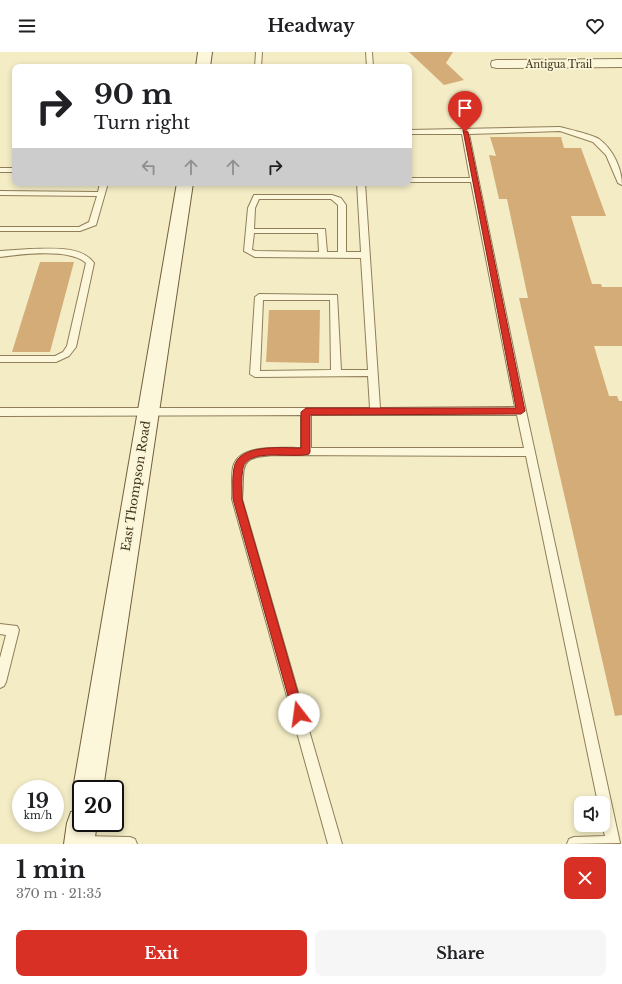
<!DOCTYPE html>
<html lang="en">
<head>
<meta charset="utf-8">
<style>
	:root { --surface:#fff; --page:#f6f6f6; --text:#202124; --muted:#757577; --accent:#d93025 }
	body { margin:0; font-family:"Libre Baskerville",serif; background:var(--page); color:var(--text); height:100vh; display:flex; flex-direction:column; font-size:15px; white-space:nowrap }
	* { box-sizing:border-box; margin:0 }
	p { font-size:13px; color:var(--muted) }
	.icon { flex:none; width:22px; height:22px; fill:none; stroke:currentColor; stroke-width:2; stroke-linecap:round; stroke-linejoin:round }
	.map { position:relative; height:792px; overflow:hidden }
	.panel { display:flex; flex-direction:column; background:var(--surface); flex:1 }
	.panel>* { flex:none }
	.banner { position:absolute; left:12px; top:12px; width:400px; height:122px; border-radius:8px; box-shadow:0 2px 6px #0003; background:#fff; color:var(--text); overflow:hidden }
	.controls { position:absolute; left:574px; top:744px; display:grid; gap:8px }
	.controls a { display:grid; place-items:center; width:36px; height:36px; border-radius:8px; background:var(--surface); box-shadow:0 2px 6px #0003; font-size:20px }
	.speed { position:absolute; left:12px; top:728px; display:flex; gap:8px; font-size:20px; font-weight:700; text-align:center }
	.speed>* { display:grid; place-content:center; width:52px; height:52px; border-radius:50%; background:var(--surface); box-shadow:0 2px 6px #0003; line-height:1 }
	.speed small { font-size:10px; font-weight:400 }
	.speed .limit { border:2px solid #111; border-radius:6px; background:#fff; color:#111 }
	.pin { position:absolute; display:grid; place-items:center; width:34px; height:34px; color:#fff; margin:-41px -17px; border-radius:50% 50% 50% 0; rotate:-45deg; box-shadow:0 0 4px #0007 }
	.pin .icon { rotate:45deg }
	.me { position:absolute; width:44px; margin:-22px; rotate:345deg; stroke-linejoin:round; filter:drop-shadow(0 0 3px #0008) }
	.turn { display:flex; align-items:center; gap:14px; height:84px; padding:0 16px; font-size:18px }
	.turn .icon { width:52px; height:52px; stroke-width:2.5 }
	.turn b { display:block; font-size:28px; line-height:34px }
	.lanes { display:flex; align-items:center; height:38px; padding:0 16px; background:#0003; justify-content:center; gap:20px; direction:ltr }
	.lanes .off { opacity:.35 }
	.round { display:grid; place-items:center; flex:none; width:42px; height:42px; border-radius:8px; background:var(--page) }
	.overview { display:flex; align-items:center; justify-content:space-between; height:68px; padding:0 16px }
	h1 { font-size:24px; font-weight:800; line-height:30px }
	.action { display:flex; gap:8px; margin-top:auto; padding:8px 16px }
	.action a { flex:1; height:46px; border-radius:8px; background:var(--accent); color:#fff; font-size:16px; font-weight:800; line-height:46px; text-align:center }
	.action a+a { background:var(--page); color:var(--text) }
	header { display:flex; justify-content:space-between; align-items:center; height:52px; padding:0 16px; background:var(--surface); font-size:18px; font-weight:800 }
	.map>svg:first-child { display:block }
	.building { fill:#d4ac77 }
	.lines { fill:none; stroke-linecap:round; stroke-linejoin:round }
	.lane-casing { stroke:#907e59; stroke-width:2 }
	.street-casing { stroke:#907e59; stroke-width:2 }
	.secondary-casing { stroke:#725f3c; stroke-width:2 }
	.lane { fill:#fcf7da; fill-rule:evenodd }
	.street { fill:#fcf7da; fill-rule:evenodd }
	.secondary { fill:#fcf7da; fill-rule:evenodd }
	.route { fill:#d93025; stroke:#8d1f18 }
	.labels { text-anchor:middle; stroke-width:3.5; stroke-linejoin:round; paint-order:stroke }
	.far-street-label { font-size:10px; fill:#3f331e; stroke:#f9f4d6 }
	.street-label { font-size:12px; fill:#3f331e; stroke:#f9f4d6 }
</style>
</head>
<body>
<header><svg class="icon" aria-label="menu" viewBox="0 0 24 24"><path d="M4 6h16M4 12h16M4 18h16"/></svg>Headway<svg class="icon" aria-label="heart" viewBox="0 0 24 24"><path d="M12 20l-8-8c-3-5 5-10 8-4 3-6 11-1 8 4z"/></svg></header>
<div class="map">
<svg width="622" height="792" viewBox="0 0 622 792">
	<rect width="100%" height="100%" fill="#f3ecc5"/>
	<g class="building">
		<polygon points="409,0 453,0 446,11 464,28 444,33"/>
		<polygon points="490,85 561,85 564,96 581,96 606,164 571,164 592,232 601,232 602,235 622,235 622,294 594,294 609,344 617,344 619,349 622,349 622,663 615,664 519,246 528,246 507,147 499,147 489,103 496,104"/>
		<polygon points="40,210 74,210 50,300 12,300"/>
		<polygon points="269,258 320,258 319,311 266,310"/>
	</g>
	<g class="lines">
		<g class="lane-casing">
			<g id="lane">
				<polygon points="256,0 262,0 261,15 255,15"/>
				<polygon points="366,0 372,0 373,15 367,15"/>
				<path d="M 560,75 C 568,77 593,83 599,87 C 613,97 622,117 622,133 L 618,131 L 606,103 L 593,90 L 560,79 L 469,82 L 526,359 L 620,791 L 567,792 L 569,787 L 574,785 L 605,784 L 602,773 L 603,751 L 598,751 L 526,404 L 279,403 C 236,404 245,412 242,447 L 342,792 L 328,792 L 232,447 C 233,437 231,426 233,415 C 239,391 282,396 301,396 L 301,363 L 0,364 L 0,356 L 370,356 L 368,324 L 255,325 L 250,322 L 255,245 L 259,242 L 337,243 L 341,318 L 368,318 L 361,206 L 255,205 L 244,199 L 248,156 L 254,143 L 332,143 L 341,146 L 346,153 L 346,200 L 361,200 L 357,131 L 365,131 L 380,356 L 515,355 L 471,130 L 409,130 L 409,126 L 470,126 L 462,82 L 409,82 L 409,78 ZM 259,147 L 331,147 L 338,153 L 338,200 L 327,200 L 325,177 L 254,177 L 255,156 ZM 254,181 L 318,181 L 319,200 L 256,199 L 252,198 ZM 263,248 L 330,248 L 331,318 L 260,319 ZM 311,363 L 517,363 L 524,396 L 311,396 Z"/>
				<rect x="0" y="116" width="15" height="4"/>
				<polygon points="100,131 108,131 96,173 80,179 0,179 0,175 79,175 89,170 97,144 0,143 0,139 98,140"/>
				<path d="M 30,197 C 50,197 81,193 94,211 L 76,295 L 69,304 L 56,310 L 0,310 L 0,304 L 55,304 L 63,300 L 67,294 L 86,211 C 70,196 21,202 0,205 L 0,199 Z"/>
				<polygon points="0,572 17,574 19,578 6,630 4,634 0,636 0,606 6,583 0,582"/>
				<polygon points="82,784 130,785 135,787 137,792 76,792 77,786"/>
			</g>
		</g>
		<g class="street-casing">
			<polygon id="street" points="622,7 622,15 497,16 492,15 491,12 492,9 497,8"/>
		</g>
		<g class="secondary-casing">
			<g id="secondary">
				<polygon points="198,0 212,0 210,15 196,15"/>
				<polygon points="177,131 193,131 103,737 81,737 81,749 78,747 73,737"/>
				<polygon points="81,757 81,771 97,771 94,792 64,792 67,771 71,760"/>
			</g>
		</g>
		<use href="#lane" class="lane"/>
		<use href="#street" class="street"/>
		<use href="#secondary" class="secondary"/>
	</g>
	<path class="route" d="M 463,78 L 468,80 L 525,359 L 521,362 L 310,363 L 310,400 L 309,402 C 293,407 248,395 243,416 C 241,426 242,437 242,447 L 304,662 L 303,665 L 299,667 L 295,665 L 293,662 L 233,447 C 233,437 232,426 234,416 C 238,391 283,396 301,396 L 301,360 L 306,356 L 516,356 Z"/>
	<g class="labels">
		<g class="far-street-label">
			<text x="559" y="16">Antigua Trail</text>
		</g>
		<g class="street-label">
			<text transform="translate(136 434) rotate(-81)" y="4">East Thompson Road</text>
		</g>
	</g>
</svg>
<div class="controls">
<a><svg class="icon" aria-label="sound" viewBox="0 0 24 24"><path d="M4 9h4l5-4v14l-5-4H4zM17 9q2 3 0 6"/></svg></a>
</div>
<div class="speed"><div>19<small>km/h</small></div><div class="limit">20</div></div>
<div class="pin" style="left:465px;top:80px;background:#d93025"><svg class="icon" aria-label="arrive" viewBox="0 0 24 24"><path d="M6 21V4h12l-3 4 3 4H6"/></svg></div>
<svg class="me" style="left:299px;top:662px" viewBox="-20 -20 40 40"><circle r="19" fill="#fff"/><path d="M0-13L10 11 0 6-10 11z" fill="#d93025"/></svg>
<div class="banner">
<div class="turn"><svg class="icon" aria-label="right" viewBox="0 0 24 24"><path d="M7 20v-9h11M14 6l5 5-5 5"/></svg><div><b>90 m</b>Turn right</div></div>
<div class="lanes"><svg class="icon off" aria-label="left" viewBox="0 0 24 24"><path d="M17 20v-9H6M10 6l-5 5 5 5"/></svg><svg class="icon off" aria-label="ahead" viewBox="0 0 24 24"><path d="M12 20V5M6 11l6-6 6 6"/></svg><svg class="icon off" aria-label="ahead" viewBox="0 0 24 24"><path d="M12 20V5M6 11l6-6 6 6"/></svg><svg class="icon" aria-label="right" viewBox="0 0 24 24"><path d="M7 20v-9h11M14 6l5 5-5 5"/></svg></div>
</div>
</div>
<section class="panel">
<div class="overview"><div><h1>1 min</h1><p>370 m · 21:35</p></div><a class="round" style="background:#d93025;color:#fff"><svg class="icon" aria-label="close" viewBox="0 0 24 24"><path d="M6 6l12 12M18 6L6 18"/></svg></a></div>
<div class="action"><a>Exit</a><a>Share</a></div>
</section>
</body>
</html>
